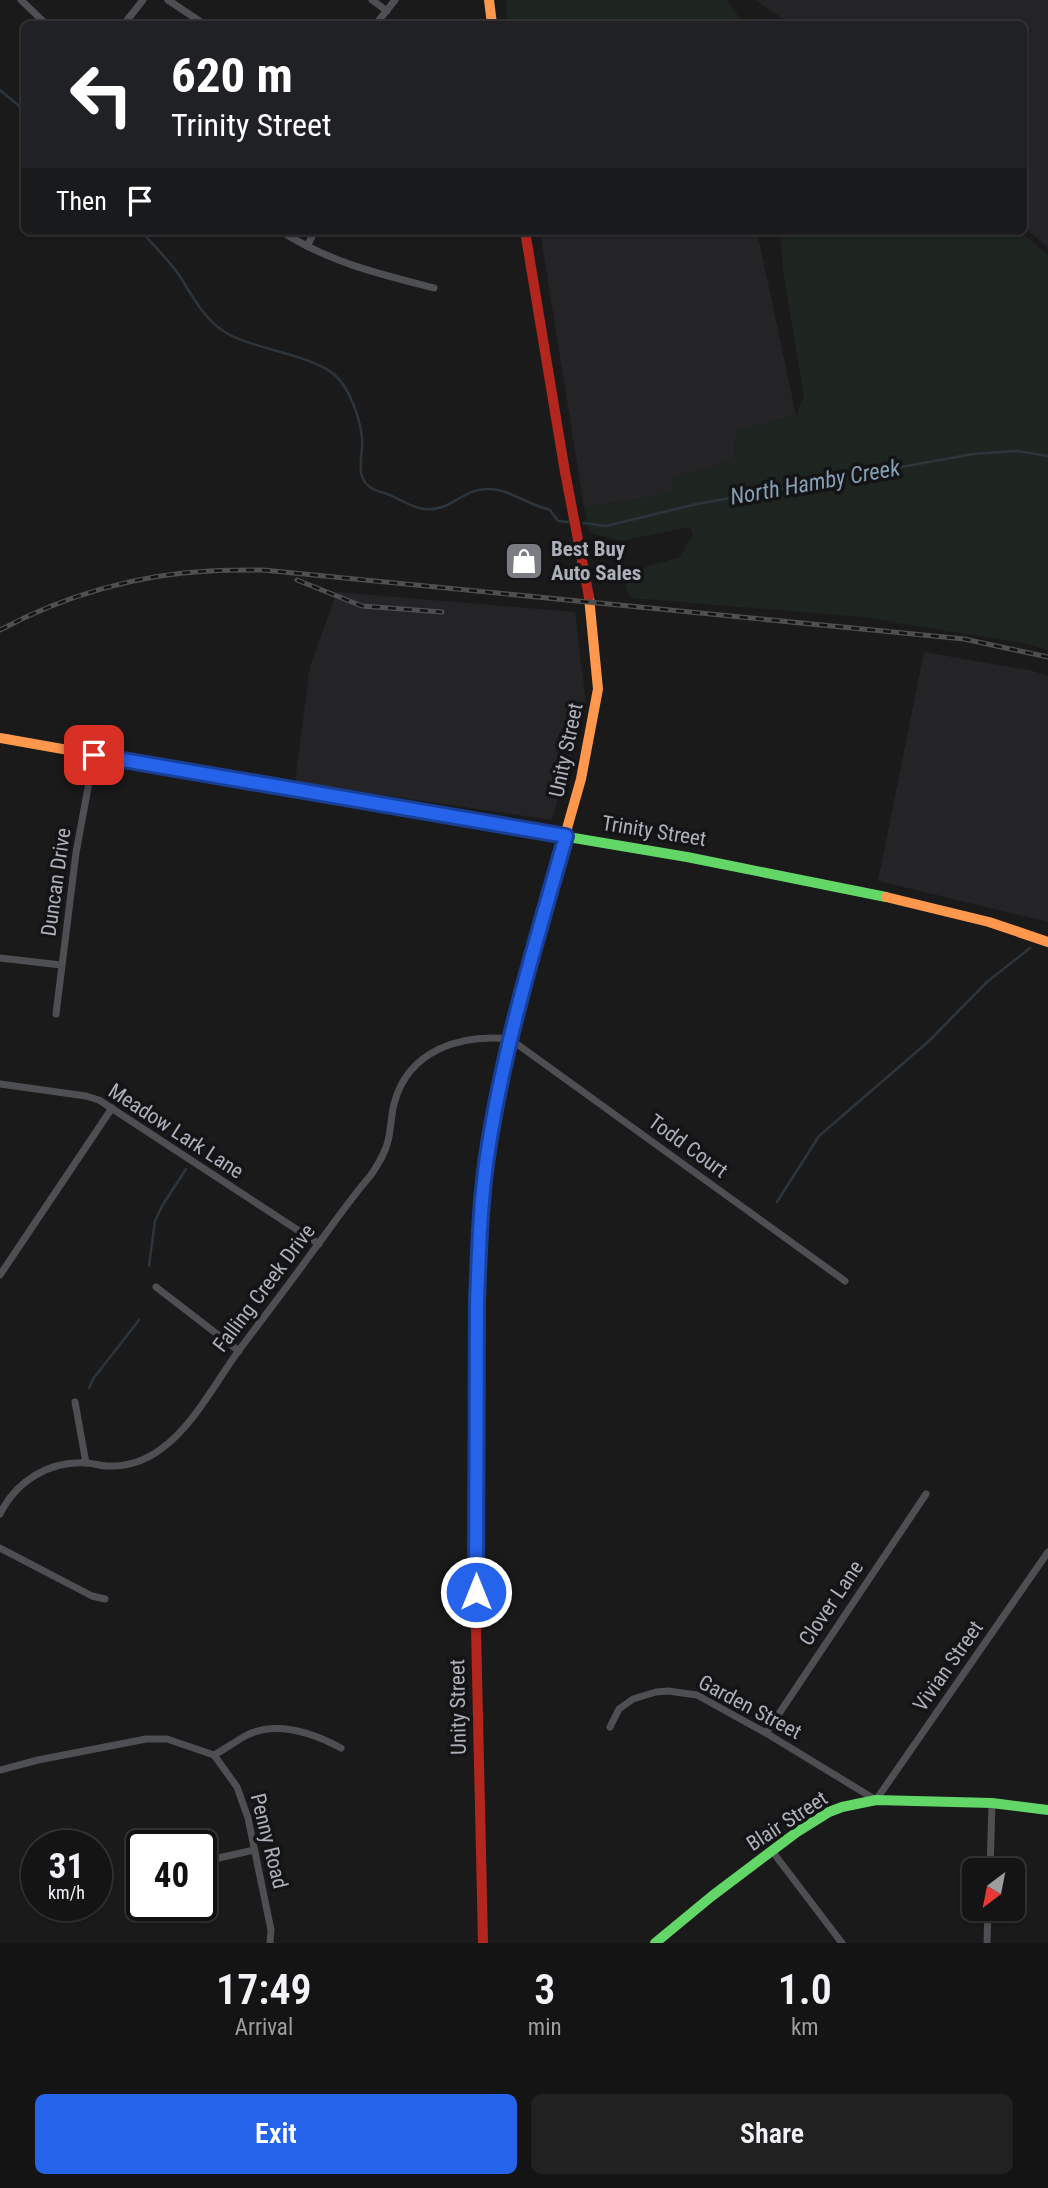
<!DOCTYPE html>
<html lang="en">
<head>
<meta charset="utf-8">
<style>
	:root { --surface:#141414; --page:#212122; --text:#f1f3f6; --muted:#9d9ea0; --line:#333334; --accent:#2563eb }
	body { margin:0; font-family:"Roboto Condensed",sans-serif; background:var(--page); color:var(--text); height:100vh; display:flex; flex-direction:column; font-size:26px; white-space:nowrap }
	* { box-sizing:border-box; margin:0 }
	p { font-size:23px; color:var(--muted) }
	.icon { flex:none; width:38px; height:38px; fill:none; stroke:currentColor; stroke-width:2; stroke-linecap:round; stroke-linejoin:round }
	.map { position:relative; height:1943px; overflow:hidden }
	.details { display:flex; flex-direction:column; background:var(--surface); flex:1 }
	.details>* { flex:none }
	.hud { position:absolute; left:21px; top:21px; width:1006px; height:214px; border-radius:10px; box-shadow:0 2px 5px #0004,0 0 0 2px var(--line); background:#202124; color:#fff; overflow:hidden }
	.needle { width:46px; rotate:212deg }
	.fabs { position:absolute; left:962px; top:1858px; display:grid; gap:14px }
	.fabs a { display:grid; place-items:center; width:63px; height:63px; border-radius:10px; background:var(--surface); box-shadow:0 2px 5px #0004,0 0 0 2px var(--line); font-size:35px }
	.speed { position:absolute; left:21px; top:1830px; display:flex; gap:14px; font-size:35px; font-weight:700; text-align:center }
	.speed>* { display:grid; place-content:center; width:91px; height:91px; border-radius:50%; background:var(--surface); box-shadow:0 2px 5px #0004,0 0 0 2px var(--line); line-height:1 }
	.speed small { font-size:18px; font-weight:400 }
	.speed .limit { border:4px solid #111; border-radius:10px; background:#fff; color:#111 }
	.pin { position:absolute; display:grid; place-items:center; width:60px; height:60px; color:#fff; margin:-30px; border-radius:14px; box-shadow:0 4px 10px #0006 }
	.me { position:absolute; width:77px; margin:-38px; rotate:0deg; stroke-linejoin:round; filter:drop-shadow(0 0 5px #0008) }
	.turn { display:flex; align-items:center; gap:24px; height:147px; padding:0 35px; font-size:32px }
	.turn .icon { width:91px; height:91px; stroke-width:2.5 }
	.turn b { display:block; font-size:49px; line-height:60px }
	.then { display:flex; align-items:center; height:66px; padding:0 35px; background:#0003; gap:14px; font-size:26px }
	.eta { display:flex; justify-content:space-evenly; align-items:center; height:119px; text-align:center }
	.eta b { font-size:42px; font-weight:600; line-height:49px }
	.button { display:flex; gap:14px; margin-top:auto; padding:14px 35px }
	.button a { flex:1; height:80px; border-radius:10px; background:var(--accent); color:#fff; font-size:28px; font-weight:600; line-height:80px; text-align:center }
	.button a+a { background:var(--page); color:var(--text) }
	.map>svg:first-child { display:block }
	.built { fill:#242427 }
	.green { fill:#1e241f }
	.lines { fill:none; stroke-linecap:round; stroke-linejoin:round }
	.stream { stroke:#2d353c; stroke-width:2.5 }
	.street { stroke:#4e4f53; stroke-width:7 }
	.fast { stroke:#63d668; stroke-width:10 }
	.slow { stroke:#ff974d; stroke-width:10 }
	.jam { stroke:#b3261e; stroke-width:10 }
	.rail-casing { stroke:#4e4f51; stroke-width:5 }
	.rail { stroke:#141416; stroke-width:2.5; stroke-dasharray:8; stroke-linecap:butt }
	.route-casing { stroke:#184099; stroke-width:18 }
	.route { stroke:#2563eb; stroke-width:12 }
	.labels { text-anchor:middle; stroke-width:7; stroke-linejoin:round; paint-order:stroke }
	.poi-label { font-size:21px; font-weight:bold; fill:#acb0ba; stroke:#141416; text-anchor:start }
	.street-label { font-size:21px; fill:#acb0ba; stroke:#141416 }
	.water-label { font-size:23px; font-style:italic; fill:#849eb4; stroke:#141416 }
</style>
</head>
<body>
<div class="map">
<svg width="1048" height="1943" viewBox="0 0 1048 1943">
	<rect width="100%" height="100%" fill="#1a1a1a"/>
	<g class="built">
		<polygon points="755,0 1048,0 1048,248 1024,227 1024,24 791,24"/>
		<polygon points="540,231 757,231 796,415 738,431 733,460 672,478 674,489 659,496 584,507"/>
		<polygon points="337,592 575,612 586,704 552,820 295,782 310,666"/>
		<polygon points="924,652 1033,671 1048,676 1048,922 878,881"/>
	</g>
	<g class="green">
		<polygon points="506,0 727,0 744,24 507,24"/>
		<polygon points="780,231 1019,231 1048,255 1048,650 1022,643 862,617 632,598 626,589 625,575 651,565 680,557 693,535 690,527 622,541 590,533 584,507 658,496 674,489 672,478 733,460 738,431 796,415 804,397 784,278"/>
	</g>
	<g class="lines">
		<g class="stream">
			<polyline points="0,90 24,110"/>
			<path d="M 141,231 C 153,245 168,259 179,275 C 193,297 206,323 230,335 C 258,350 312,355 335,375 C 350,389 360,418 362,438 C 364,455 352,480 375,490 C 378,492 382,492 385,493 C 406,501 420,516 445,506 C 460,499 472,488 489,489 C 507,489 526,503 544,508 L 550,510 L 558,521 L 568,522"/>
			<polyline points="584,523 606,526 697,504 973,454 1017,451 1048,456"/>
			<polyline points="777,1202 819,1136 929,1041 987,982 1030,948"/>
			<polyline points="149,1266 155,1221 162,1206 186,1169"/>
			<polyline points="89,1388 93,1379 139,1320"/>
		</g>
		<g class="street">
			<polyline points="21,0 46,24"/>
			<polyline points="168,0 204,24"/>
			<polyline points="372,0 387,11"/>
			<polyline points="124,24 143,0"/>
			<polyline points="376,24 395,0"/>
			<path d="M 281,231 C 328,262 380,274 434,288"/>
			<polyline points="307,246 315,231"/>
			<polyline points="0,958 61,965"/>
			<polyline points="56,1014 76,853 94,755"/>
			<polyline points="0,1084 86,1096 99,1100 319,1244"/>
			<polyline points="0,1275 112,1108"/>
			<polyline points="156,1287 239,1351"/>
			<polyline points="75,1402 86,1463"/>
			<path d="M 0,1514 C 16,1481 49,1461 86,1463 C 93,1463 100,1466 107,1466 C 128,1467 145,1461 161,1449 C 193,1426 214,1385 237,1353 C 262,1319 288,1286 313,1251 C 332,1226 350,1199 371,1175 C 378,1164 385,1154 388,1141 C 391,1129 391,1116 394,1104 C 408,1050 460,1034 510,1039 L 845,1281"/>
			<polyline points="0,1548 92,1596 105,1599"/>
			<polyline points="610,1727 619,1709 633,1699 656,1692 668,1691 697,1695 766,1733 876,1800 1048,1552"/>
			<polyline points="766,1733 926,1494"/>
			<polyline points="214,1755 237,1787 248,1818 271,1930 270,1943"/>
			<path d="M 214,1755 C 225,1749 236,1741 247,1735 C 278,1720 313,1733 341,1748"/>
			<polyline points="0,1770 38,1760 146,1739 167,1739 214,1755"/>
			<polyline points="772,1851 842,1943"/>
			<polyline points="201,1862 254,1850"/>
			<polyline points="990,1871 992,1803"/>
			<polyline points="987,1943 988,1909"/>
		</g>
		<g class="fast">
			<polyline points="396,808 687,857 886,897"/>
			<polyline points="476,1628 479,1258 487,1158 507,1052"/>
			<polyline points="655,1943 712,1896 797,1832 829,1812 842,1807 876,1800 992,1803 1048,1810"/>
		</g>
		<g class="slow">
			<polyline points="489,0 492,24"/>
			<polyline points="0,738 396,808"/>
			<polyline points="886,897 989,922 1048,942"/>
			<polyline points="507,1052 526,973 581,779 598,689 589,597"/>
		</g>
		<g class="jam">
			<polyline points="525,231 565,472 589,597"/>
			<polyline points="476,1628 483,1943"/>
		</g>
		<g class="rail-casing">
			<g id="rail">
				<polyline points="297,580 362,606 442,612"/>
				<path d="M 0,630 C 63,596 138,574 210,571 C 228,570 246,570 263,570 L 964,639 L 1048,657"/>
			</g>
		</g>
		<use href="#rail" class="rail"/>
	</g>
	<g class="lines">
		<g class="route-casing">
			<path id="route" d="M 94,755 L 566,836 C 536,942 503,1048 487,1157 C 480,1204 479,1253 477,1301 L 476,1592"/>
		</g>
		<use href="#route" class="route"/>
	</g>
	<defs>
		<g id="shop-square" transform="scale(2.0125)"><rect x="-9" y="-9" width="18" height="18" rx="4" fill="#797c82" stroke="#141416"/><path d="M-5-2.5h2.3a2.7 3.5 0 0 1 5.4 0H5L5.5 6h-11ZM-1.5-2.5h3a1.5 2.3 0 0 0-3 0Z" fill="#fff"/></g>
	</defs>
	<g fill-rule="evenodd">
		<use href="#shop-square" x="524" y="561"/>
	</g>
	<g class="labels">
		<g class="poi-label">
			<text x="551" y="556">Best Buy<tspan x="551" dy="24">Auto Sales</tspan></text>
		</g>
		<g class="street-label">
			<text transform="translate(566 750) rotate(-78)" y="7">Unity Street</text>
			<text transform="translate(654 831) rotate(9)" y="7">Trinity Street</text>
			<text transform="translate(56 882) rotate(-82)" y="7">Duncan Drive</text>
			<text transform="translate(176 1131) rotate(33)" y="7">Meadow Lark Lane</text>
			<text transform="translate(688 1146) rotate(36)" y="7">Todd Court</text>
			<text transform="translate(264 1288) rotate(-53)" y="7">Falling Creek Drive</text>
			<text transform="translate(831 1603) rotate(-56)" y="7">Clover Lane</text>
			<text transform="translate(948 1666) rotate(-55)" y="7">Vivian Street</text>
			<text transform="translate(458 1707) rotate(-91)" y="7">Unity Street</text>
			<text transform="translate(750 1707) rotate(28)" y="7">Garden Street</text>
			<text transform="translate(787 1821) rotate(-33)" y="7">Blair Street</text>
			<text transform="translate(269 1841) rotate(76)" y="7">Penny Road</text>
		</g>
		<g class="water-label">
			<text transform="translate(815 482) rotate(-10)" y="8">North Hamby Creek</text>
		</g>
	</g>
</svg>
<div class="fabs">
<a><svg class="needle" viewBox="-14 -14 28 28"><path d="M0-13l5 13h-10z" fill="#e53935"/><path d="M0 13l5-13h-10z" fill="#9d9ea0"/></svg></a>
</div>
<div class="speed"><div>31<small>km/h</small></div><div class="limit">40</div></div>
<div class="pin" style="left:94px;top:755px;background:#d93025"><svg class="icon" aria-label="arrive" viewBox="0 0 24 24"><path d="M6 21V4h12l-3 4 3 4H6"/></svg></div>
<svg class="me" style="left:476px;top:1592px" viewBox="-20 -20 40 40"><circle r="17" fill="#2563eb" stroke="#fff" stroke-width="3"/><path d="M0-11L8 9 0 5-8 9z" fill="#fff"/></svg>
<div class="hud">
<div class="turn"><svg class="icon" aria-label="left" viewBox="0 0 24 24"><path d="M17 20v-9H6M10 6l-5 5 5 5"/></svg><div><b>620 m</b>Trinity Street</div></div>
<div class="then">Then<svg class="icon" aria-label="arrive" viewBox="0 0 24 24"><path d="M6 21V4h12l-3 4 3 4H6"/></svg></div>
</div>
</div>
<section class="details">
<div class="eta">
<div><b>17:49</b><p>Arrival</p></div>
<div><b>3</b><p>min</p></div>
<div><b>1.0</b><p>km</p></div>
</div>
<div class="button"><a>Exit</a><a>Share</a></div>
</section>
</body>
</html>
